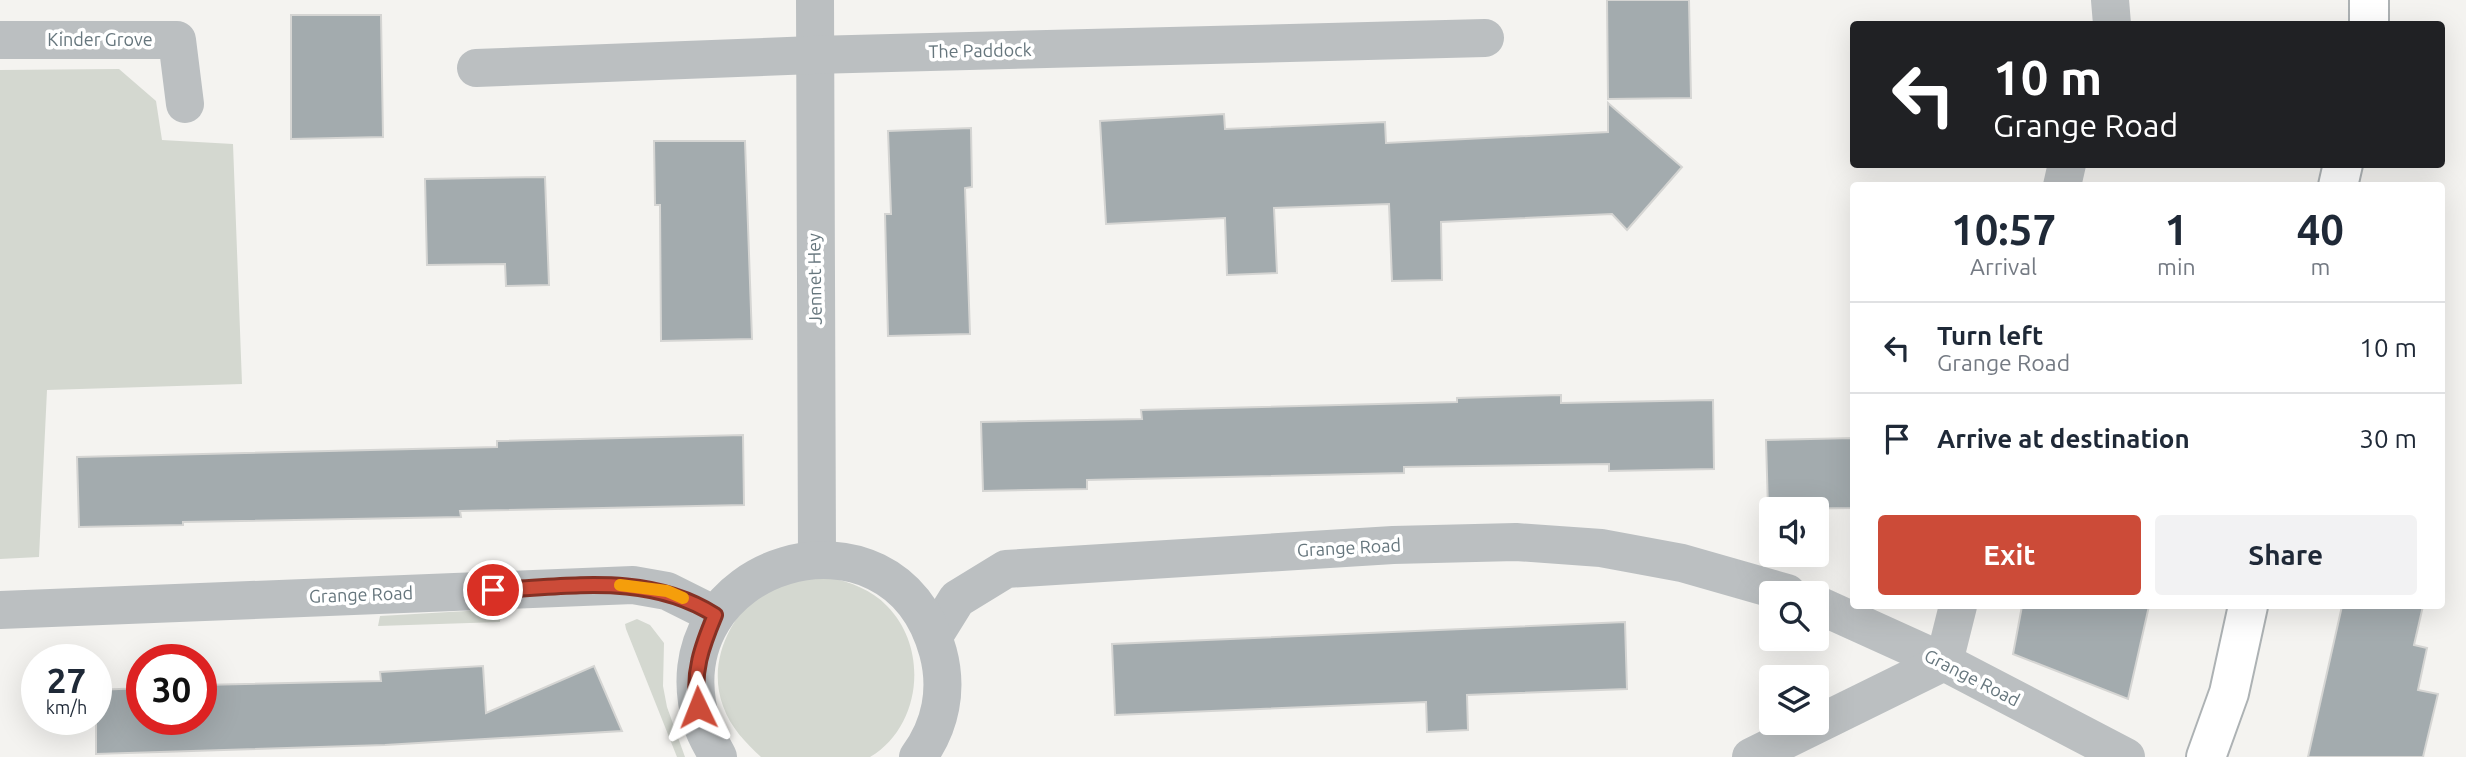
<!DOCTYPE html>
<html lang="en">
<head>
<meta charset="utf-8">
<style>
	:root { --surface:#fff; --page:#f2f2f3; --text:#1f2937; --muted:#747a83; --line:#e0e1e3; --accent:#cc4b38 }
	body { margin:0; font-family:Ubuntu,sans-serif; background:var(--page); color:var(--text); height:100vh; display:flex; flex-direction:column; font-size:26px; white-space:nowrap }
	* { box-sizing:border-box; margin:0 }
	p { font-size:23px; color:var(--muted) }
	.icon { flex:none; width:38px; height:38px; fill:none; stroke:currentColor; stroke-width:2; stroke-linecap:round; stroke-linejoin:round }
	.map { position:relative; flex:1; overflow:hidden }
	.side { position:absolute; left:1850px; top:182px; width:595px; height:427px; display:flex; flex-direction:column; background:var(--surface); border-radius:7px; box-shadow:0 7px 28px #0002 }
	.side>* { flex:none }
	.guide { position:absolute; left:1850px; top:21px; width:595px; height:147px; border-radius:7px; box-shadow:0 7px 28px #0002; background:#202124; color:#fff; overflow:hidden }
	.tools { position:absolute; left:1759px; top:497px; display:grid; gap:14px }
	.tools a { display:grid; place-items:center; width:70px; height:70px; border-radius:7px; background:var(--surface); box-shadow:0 7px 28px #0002; font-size:35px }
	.speed { position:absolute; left:21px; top:644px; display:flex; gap:14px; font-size:35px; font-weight:700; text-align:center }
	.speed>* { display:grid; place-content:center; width:91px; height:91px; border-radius:50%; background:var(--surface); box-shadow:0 7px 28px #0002; line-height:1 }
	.speed small { font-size:18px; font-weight:400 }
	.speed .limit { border:10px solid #d22; background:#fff; color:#111 }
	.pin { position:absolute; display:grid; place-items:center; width:60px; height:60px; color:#fff; margin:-30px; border:4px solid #fff; border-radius:50%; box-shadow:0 2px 7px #0007 }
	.me { position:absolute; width:77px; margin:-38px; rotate:358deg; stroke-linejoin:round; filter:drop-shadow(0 0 5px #0008) }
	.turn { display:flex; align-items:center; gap:24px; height:147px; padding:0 28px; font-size:32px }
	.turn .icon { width:91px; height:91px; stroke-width:2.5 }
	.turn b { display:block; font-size:49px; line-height:60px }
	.eta { display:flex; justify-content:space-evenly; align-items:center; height:119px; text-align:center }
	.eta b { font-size:42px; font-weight:700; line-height:49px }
	.cta { display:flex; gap:14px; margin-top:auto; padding:14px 28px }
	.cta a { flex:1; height:80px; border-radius:7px; background:var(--accent); color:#fff; font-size:28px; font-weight:700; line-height:80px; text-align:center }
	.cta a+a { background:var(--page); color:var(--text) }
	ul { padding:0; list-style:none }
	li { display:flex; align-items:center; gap:21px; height:91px; padding:0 28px; border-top:2px solid var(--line) }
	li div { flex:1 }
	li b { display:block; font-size:26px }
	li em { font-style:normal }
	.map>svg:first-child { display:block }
	.green { fill:#d4d8d0 }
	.building { fill:#a3abae; stroke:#d5d5d3; stroke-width:2 }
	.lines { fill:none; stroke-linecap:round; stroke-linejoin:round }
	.major-casing { stroke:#adb2b4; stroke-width:42 }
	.minor { stroke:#bbbfc1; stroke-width:38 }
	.major { stroke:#fff; stroke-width:38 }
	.route-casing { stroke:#853124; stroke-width:18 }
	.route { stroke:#cc4b38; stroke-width:12 }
	.slow { stroke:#f59e0b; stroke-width:12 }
	.labels { text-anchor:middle; stroke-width:7; stroke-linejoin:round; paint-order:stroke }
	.street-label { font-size:18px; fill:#66767d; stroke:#fff }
</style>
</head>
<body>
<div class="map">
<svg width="2466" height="757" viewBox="0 0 2466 757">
	<rect width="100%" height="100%" fill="#f4f3f0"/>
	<g class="green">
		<polygon points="119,69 156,101 162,140 233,144 242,384 47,390 39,557 0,559 0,70"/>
		<path d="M 830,577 C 851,583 871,589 887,606 C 929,648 922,726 870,757 L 761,757 C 745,742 731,728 723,706 C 703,653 743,588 797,578 C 807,576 819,577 830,577 Z"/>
		<polygon points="501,609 500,622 378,626 380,616"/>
		<polygon points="637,619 650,625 664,643 663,686 667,707 685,757 677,757 626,629 625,624"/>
	</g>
	<g class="building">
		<polygon points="1607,0 1689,0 1691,98 1608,99"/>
		<polygon points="291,15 381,15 383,137 291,139"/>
		<polygon points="1608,103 1682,167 1627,230 1612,214 1441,222 1442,280 1392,281 1389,204 1274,208 1277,273 1227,275 1225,218 1106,224 1100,121 1224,114 1225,129 1385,122 1386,143 1608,132"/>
		<polygon points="971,128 972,187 965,188 970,334 888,336 885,214 891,214 888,131"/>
		<polygon points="654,141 745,141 752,339 661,341 660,205 655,205"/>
		<polygon points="545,177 549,285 506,286 505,264 427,265 425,179"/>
		<polygon points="1561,395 1561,403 1713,400 1714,469 1609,471 1609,464 1404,467 1404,473 1087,480 1087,489 983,491 981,422 1142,419 1141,410 1457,402 1457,398"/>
		<polygon points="743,435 744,505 460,511 461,517 183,522 183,525 79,527 77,457 497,447 497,441"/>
		<polygon points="1853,438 1853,508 1768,509 1766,440"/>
		<polygon points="2022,606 2149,606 2128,699 2013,654"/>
		<polygon points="2342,606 2423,606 2414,645 2427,648 2418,690 2438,694 2423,757 2308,757"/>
		<polygon points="1625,622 1627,689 1467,695 1468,730 1427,732 1426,702 1115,715 1112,644"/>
		<polygon points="483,666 486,713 594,666 622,731 385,745 96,754 96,690 142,688 142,719 201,719 201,685 381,681 380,672"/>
	</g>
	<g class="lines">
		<g class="major-casing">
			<g id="major">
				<polyline points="2369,0 2369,24"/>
				<polyline points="2338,186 2343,164"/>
				<polyline points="2206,757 2229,693 2248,606"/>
			</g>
		</g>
		<g class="minor">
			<polyline points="815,0 817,558"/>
			<polyline points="2110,0 2112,24"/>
			<polyline points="0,40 177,40 185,104"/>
			<polyline points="476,68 813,55 1485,38"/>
			<polyline points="2062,186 2067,164"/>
			<polyline points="1816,604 1944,662 2126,757"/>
			<polyline points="0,610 633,585 667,591 715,615"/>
			<polyline points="934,636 957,599 1006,569 1393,545 1516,542 1601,548 1682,563 1787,593"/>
			<path d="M 718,757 C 713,747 705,735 702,724 C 653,560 895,490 938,652 C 948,689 941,726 918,757"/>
			<polyline points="1751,757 1944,662 1958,606"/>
		</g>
		<use href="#major" class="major"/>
	</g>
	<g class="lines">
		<g class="route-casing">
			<path id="route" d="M 493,590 C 570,587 647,572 715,615 C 702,646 692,673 698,707"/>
		</g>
		<use href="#route" class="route"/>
		<polyline class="slow" points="620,585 667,591 683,598"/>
	</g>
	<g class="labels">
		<g class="street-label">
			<text x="100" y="46">Kinder Grove</text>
			<text transform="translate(980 51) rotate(-1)" y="6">The Paddock</text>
			<text transform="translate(815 279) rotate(-91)" y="6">Jennet Hey</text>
			<text transform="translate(1349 548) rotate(-3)" y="6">Grange Road</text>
			<text transform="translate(361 595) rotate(-2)" y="6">Grange Road</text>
			<text transform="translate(1972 678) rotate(27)" y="6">Grange Road</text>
		</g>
	</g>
</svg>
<div class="tools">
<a><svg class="icon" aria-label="sound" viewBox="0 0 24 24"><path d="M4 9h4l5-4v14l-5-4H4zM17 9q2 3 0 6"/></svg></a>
<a><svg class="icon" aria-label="search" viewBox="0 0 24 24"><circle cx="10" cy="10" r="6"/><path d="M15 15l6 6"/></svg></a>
<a><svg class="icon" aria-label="layers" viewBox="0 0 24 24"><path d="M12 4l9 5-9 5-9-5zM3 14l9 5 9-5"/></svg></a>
</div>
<div class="speed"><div>27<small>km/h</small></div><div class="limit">30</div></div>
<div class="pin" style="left:493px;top:590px;background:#d93025"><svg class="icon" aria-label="arrive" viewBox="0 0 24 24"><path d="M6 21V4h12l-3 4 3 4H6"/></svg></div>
<svg class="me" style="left:698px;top:707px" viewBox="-20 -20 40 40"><path d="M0-17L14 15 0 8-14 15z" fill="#cc4b38" stroke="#fff" stroke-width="4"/></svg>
<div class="guide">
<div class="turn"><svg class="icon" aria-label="left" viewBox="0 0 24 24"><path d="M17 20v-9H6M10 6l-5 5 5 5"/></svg><div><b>10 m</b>Grange Road</div></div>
</div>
<section class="side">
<div class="eta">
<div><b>10:57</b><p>Arrival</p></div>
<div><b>1</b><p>min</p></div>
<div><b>40</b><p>m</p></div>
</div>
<ul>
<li><svg class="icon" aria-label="left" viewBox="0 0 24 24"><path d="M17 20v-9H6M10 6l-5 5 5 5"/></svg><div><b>Turn left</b><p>Grange Road</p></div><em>10 m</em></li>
<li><svg class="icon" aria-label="arrive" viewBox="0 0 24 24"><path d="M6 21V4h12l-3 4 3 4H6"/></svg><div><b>Arrive at destination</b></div><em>30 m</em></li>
</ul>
<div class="cta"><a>Exit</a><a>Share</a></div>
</section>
</div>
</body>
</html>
